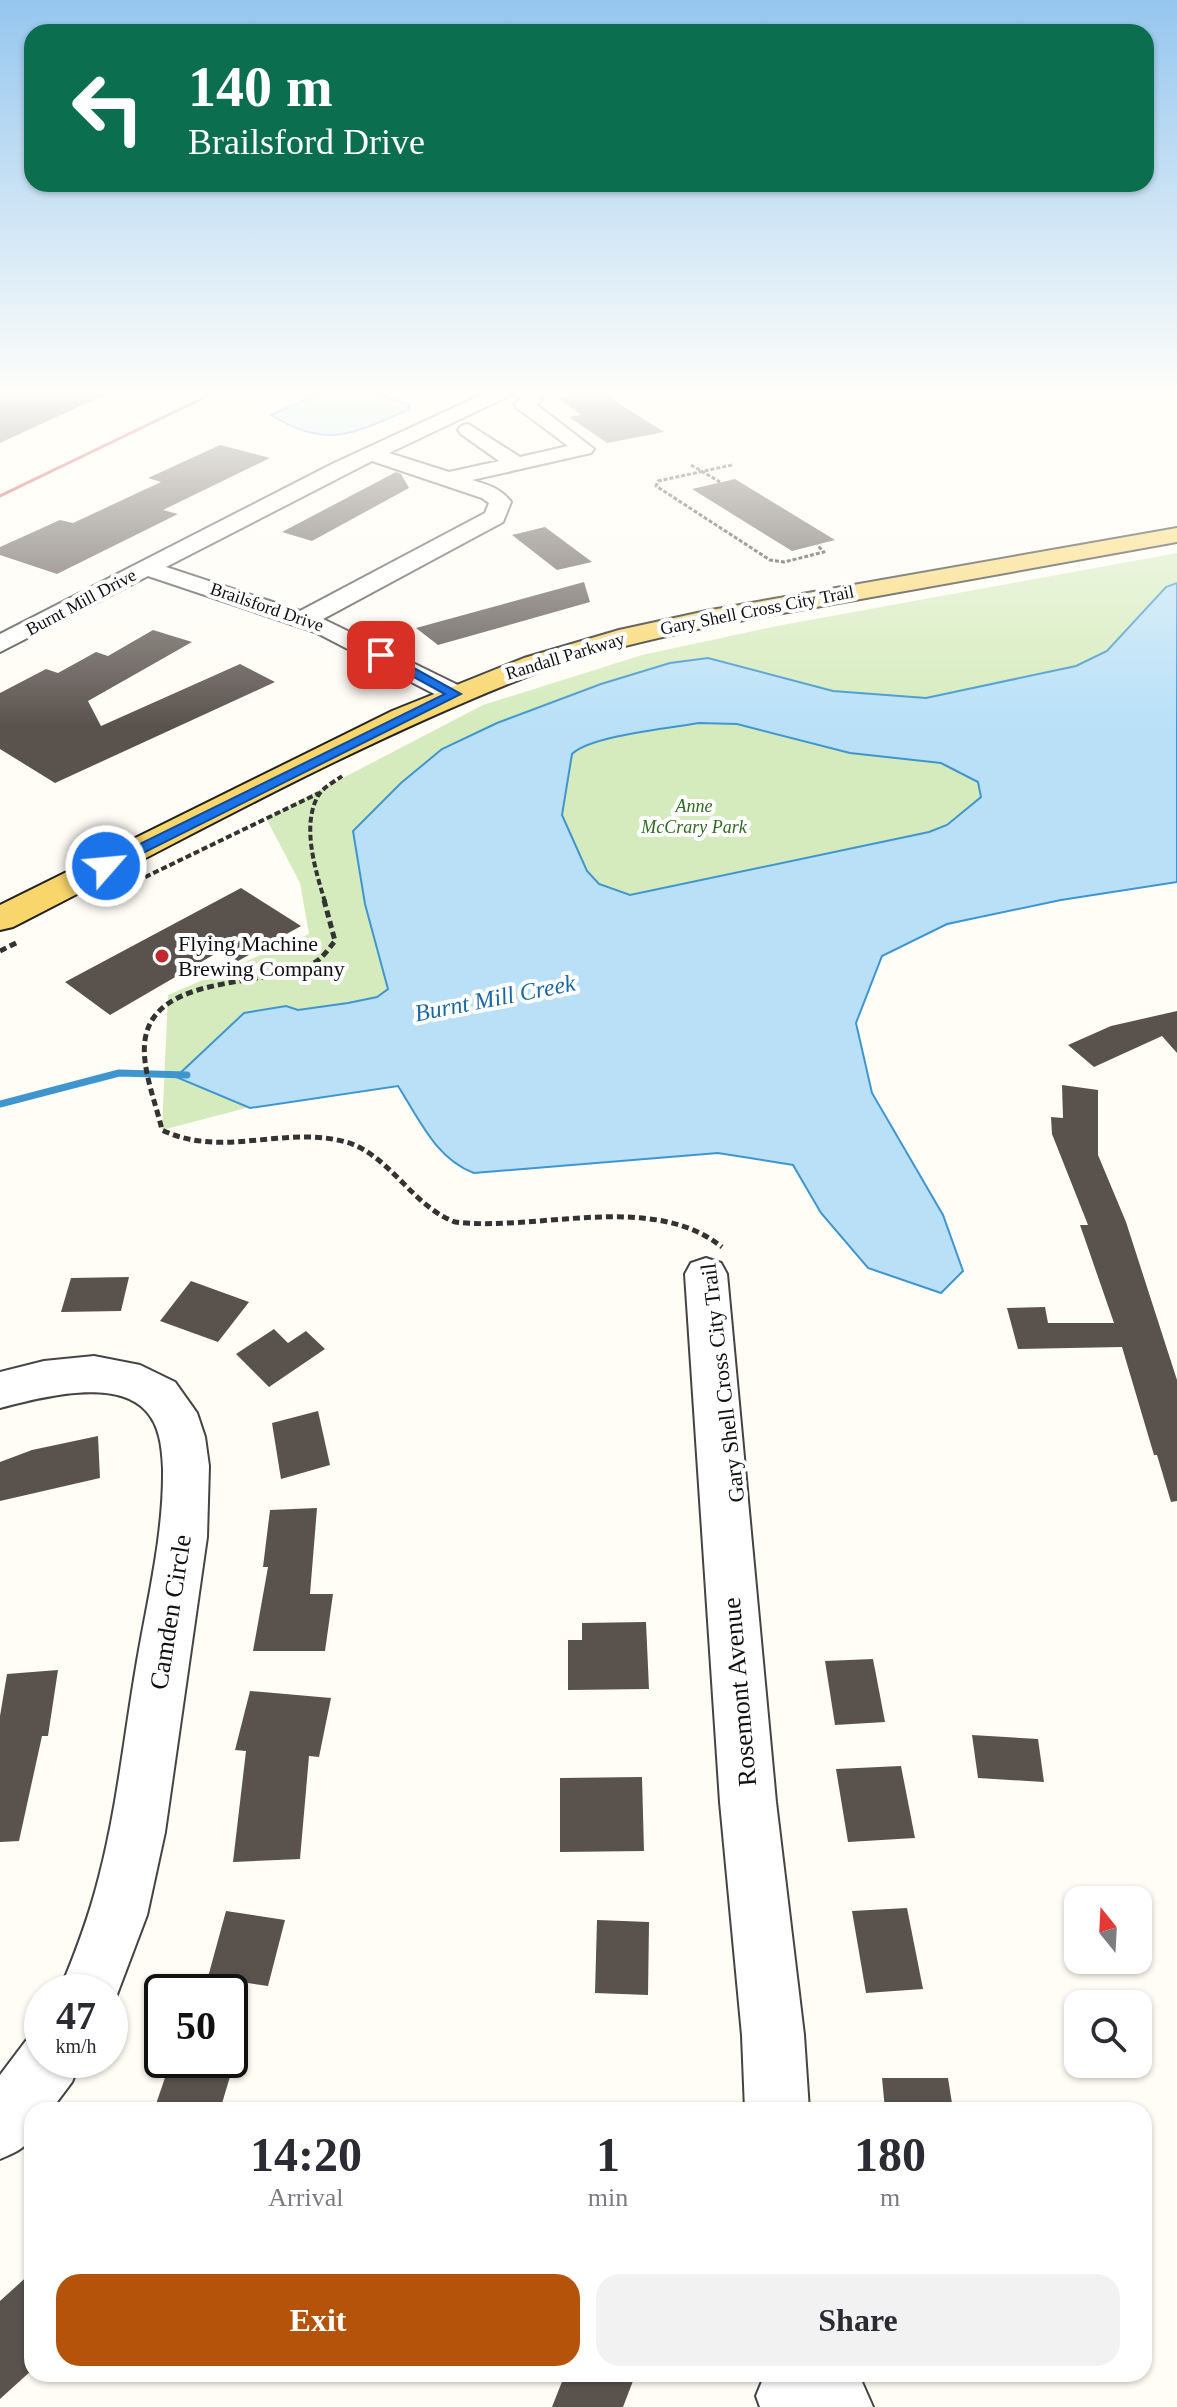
<!DOCTYPE html>
<html lang="en">
<head>
<meta charset="utf-8">
<style>
	:root { --surface:#fff; --page:#f2f2f3; --text:#2b2b33; --muted:#7c7c81; --accent:#b45309 }
	body { margin:0; font-family:Georgia,serif; background:var(--page); color:var(--text); height:100vh; display:flex; flex-direction:column; font-size:30px; white-space:nowrap }
	* { box-sizing:border-box; margin:0 }
	p { font-size:26px; color:var(--muted) }
	.icon { flex:none; width:44px; height:44px; fill:none; stroke:currentColor; stroke-width:2; stroke-linecap:round; stroke-linejoin:round }
	.map { position:relative; flex:1; overflow:hidden }
	.sheet { position:absolute; left:24px; top:2102px; width:1128px; height:280px; display:flex; flex-direction:column; background:var(--surface); border-radius:24px; box-shadow:0 2px 6px #0004 }
	.sheet>* { flex:none }
	.banner { position:absolute; left:24px; top:24px; width:1130px; height:168px; border-radius:24px; box-shadow:0 2px 6px #0004; background:#0b6e4f; color:#fff; overflow:hidden }
	.needle { width:52px; rotate:342deg }
	.buttons { position:absolute; left:1064px; top:1886px; display:grid; gap:16px }
	.buttons a { display:grid; place-items:center; width:88px; height:88px; border-radius:16px; background:var(--surface); box-shadow:0 2px 6px #0004; font-size:40px }
	.speed { position:absolute; left:24px; top:1974px; display:flex; gap:16px; font-size:40px; font-weight:700; text-align:center }
	.speed>* { display:grid; place-content:center; width:104px; height:104px; border-radius:50%; background:var(--surface); box-shadow:0 2px 6px #0004; line-height:1 }
	.speed small { font-size:20px; font-weight:400 }
	.speed .limit { border:4px solid #111; border-radius:12px; background:#fff; color:#111 }
	.pin { position:absolute; display:grid; place-items:center; width:68px; height:68px; color:#fff; margin:-34px; border-radius:16px; box-shadow:0 4px 12px #0006 }
	.me { position:absolute; width:88px; margin:-44px; rotate:63deg; stroke-linejoin:round; filter:drop-shadow(0 0 6px #0008) }
	.turn { display:flex; align-items:center; gap:28px; height:168px; padding:0 32px; font-size:36px }
	.turn .icon { width:104px; height:104px; stroke-width:2.5 }
	.turn b { display:block; font-size:56px; line-height:68px }
	.eta { display:flex; justify-content:space-evenly; align-items:center; height:136px; text-align:center }
	.eta b { font-size:48px; font-weight:600; line-height:56px }
	.cta { display:flex; gap:16px; margin-top:auto; padding:16px 32px }
	.cta a { flex:1; height:92px; border-radius:24px; background:var(--accent); color:#fff; font-size:32px; font-weight:600; line-height:92px; text-align:center }
	.cta a+a { background:var(--page); color:var(--text) }
	.map>svg:first-child { display:block }
	.green { fill:#d5ebbd }
	.water { fill:#b9e0f7; stroke:#3f96cf; stroke-width:2; fill-rule:evenodd }
	.lines { fill:none; stroke-linecap:round; stroke-linejoin:round }
	.stream { stroke:#3f96cf; stroke-width:7 }
	.building { fill:#5a524d }
	.minor-casing { stroke:#444; stroke-width:4 }
	.major-casing { stroke:#222; stroke-width:4 }
	.path-far2 { stroke:#333; stroke-width:3; stroke-dasharray:4 2; stroke-linecap:butt }
	.path-far1 { stroke:#333; stroke-width:4; stroke-dasharray:6 3; stroke-linecap:butt }
	.path { stroke:#333; stroke-width:5; stroke-dasharray:7 4; stroke-linecap:butt }
	.minor { fill:#fff; fill-rule:evenodd }
	.major { fill:#f9d66b; fill-rule:evenodd }
	.rail { stroke:#c4262e; stroke-width:3 }
	.route { fill:#1a73e8; stroke:#114b97; stroke-width:2 }
	.poi-dot { fill:#c4262e; stroke:#fff; stroke-width:3 }
	.labels { text-anchor:middle; stroke-width:8; stroke-linejoin:round; paint-order:stroke }
	.far-street-label { font-size:18px; fill:#111; stroke:#fff }
	.far-park-label { font-size:18px; font-style:italic; fill:#2f6b1f; stroke:#fff }
	.poi-label { font-size:22px; fill:#111; stroke:#fff; text-anchor:start }
	.street-label { font-size:22px; fill:#111; stroke:#fff }
	.water-label { font-size:24px; font-style:italic; fill:#1768a6; stroke:#fff }
	.near-street-label { font-size:26px; fill:#111; stroke:#fff }
</style>
</head>
<body>
<div class="map">
<svg width="1177" height="2407" viewBox="0 0 1177 2407">
	<rect width="100%" height="100%" fill="#fffdf5"/>
	<polygon class="green" points="1177,553 1177,866 162,1130 168,995 309,934 300,883 266,818 483,705 642,655 777,626"/>
	<g class="water">
		<path d="M 327,390 L 362,390 L 410,405 L 408,410 C 354,433 327,450 271,415 Z"/>
		<path d="M 1177,583 L 1177,882 L 1061,900 L 947,924 L 882,956 L 856,1023 L 872,1093 L 943,1215 L 963,1271 L 941,1293 L 868,1268 L 821,1213 L 793,1165 L 718,1153 L 474,1173 C 436,1159 419,1119 398,1086 L 250,1108 L 176,1077 L 244,1013 L 286,1006 L 298,1010 L 348,1003 L 377,997 L 388,989 L 365,904 L 353,831 L 401,783 L 442,749 L 497,723 L 601,684 L 670,663 L 708,658 L 833,691 L 926,698 L 1076,666 L 1107,651 L 1166,587 ZM 699,723 L 737,724 L 850,753 L 941,763 L 978,782 L 981,797 L 947,825 L 929,832 L 630,895 L 599,884 L 587,871 L 562,815 L 572,754 C 590,736 670,728 699,723 Z"/>
	</g>
	<g class="lines">
		<polyline class="stream" points="0,1104 119,1073 187,1075"/>
	</g>
	<g class="building">
		<polygon points="0,390 115,390 0,443"/>
		<polygon points="599,391 664,432 607,443 569,417 581,415 557,398"/>
		<polygon points="220,445 270,458 163,510 178,514 57,574 0,555 0,547 60,520 73,523 161,482 148,478"/>
		<polygon points="396,472 401,474 409,488 312,541 282,532"/>
		<polygon points="735,479 835,540 792,551 692,489"/>
		<polygon points="545,527 592,562 557,570 512,535"/>
		<polygon points="584,582 590,602 438,645 416,628"/>
		<polygon points="153,630 192,642 88,701 101,726 240,664 275,682 55,783 0,749 0,693 46,669 58,673 96,652 108,656"/>
		<polygon points="241,888 301,926 238,961 220,951 110,1015 65,982"/>
		<polygon points="1177,1011 1177,1053 1162,1036 1094,1067 1068,1045 1111,1026"/>
		<polygon points="1062,1085 1098,1090 1098,1155 1126,1222 1177,1380 1177,1501 1171,1502 1157,1455 1154,1455 1122,1347 1018,1349 1007,1308 1045,1307 1048,1323 1114,1323 1080,1225 1088,1225 1052,1134 1051,1117 1063,1118"/>
		<polygon points="129,1277 121,1311 61,1312 71,1278"/>
		<polygon points="191,1281 249,1302 218,1342 160,1321"/>
		<polygon points="274,1329 288,1343 306,1331 325,1349 269,1387 236,1354"/>
		<polygon points="318,1411 330,1465 281,1479 272,1423"/>
		<polygon points="98,1436 100,1478 0,1501 0,1462 32,1450"/>
		<polygon points="317,1508 310,1594 333,1594 325,1651 253,1651 268,1567 263,1567 270,1510"/>
		<polygon points="646,1622 649,1689 568,1690 568,1640 582,1640 582,1623"/>
		<polygon points="873,1659 885,1722 835,1725 825,1661"/>
		<polygon points="58,1670 48,1736 42,1736 19,1841 0,1842 0,1716 7,1674"/>
		<polygon points="250,1691 331,1698 319,1757 309,1756 300,1859 233,1862 246,1751 235,1750"/>
		<polygon points="972,1735 1038,1739 1044,1782 978,1778"/>
		<polygon points="901,1766 915,1838 848,1842 836,1769"/>
		<polygon points="642,1777 644,1851 560,1852 560,1778"/>
		<polygon points="907,1908 923,1989 866,1993 852,1911"/>
		<polygon points="226,1911 285,1920 268,1986 208,1977"/>
		<polygon points="597,1920 649,1922 648,1995 595,1993"/>
		<polygon points="171,2060 235,2060 220,2110 154,2110"/>
		<polygon points="882,2078 948,2078 953,2110 885,2110"/>
		<polygon points="32,2272 32,2370 0,2399 0,2301"/>
		<polygon points="565,2374 622,2374 633,2381 623,2407 552,2407"/>
	</g>
	<g class="lines">
		<g class="minor-casing">
			<g id="minor">
				<path d="M 492,390 L 535,390 L 542,400 L 537,405 L 594,449 L 591,453 L 472,480 C 488,485 501,488 511,502 L 503,522 L 323,619 L 464,688 L 468,694 L 464,700 L 446,700 L 315,632 L 148,576 L 0,652 L 0,634 L 332,464 ZM 513,394 L 521,398 L 514,404 L 517,408 L 568,446 L 520,457 L 468,424 L 461,426 L 458,430 L 461,434 L 499,461 L 449,472 L 389,453 ZM 372,461 L 482,498 L 489,503 L 485,513 L 300,611 L 166,567 Z"/>
				<polygon points="706,1258 721,1263 727,1274 776,1802 804,2035 809,2110 745,2110 742,2035 720,1802 685,1274 691,1263"/>
				<path d="M 94,1356 L 140,1365 L 175,1382 L 197,1413 L 205,1437 L 209,1466 L 207,1537 L 165,1832 L 147,1915 L 110,2013 L 110,1992 L 59,1992 C 75,1954 89,1917 99,1877 C 117,1808 124,1737 136,1667 C 147,1601 164,1535 163,1468 C 162,1448 160,1426 146,1411 C 115,1377 39,1398 0,1408 L 0,1372 L 44,1361 Z"/>
				<path d="M 42,2032 L 42,2060 L 81,2060 L 72,2082 L 51,2110 L 32,2110 C 32,2143 31,2146 0,2159 L 0,2075 L 28,2038 Z"/>
				<polygon points="765,2374 843,2374 862,2382 873,2407 760,2407 756,2396"/>
			</g>
		</g>
		<g class="major-casing">
			<path id="major" d="M 1177,528 L 1177,542 L 711,626 C 654,639 596,651 541,671 C 359,741 187,838 13,927 L 0,930 L 0,905 L 392,711 L 524,658 L 619,630 L 711,610 Z"/>
		</g>
		<g class="path-far2">
			<polyline points="691,465 720,482"/>
			<polyline points="732,465 658,481 656,486 770,560 784,562 824,552 817,545"/>
		</g>
		<g class="path-far1">
			<polyline points="137,881 319,793"/>
			<path d="M 325,902 C 316,872 301,826 318,796 C 323,787 334,782 342,776"/>
		</g>
		<g class="path">
			<path d="M 324,900 L 335,941 C 329,948 323,958 314,963 C 268,988 155,972 145,1040 C 141,1068 156,1103 162,1130 C 222,1159 284,1125 346,1142 C 390,1155 412,1206 455,1222 C 537,1232 652,1191 722,1247"/>
			<polyline points="0,951 18,942"/>
		</g>
		<use href="#minor" class="minor"/>
		<use href="#major" class="major"/>
		<polyline class="rail" points="0,496 220,390"/>
	</g>
	<linearGradient id="sky" x2="0" y2="1"><stop stop-color="#95c6ee"/><stop offset="0.54" stop-color="#fffefa"/><stop offset="1" stop-color="#fffefa" stop-opacity="0"/></linearGradient>
	<rect width="1177" height="727" fill="url(#sky)"/>
	<polygon class="route" points="377,652 385,652 461,694 111,869 101,869 101,863 445,694 377,657"/>
	<circle class="poi-dot" cx="162" cy="956" r="8"/>
	<g class="labels">
		<g class="far-street-label">
			<text transform="translate(81 602) rotate(-28)" y="6">Burnt Mill Drive</text>
			<text transform="translate(267 607) rotate(19)" y="6">Brailsford Drive</text>
			<text transform="translate(757 610) rotate(-11)" y="6">Gary Shell Cross City Trail</text>
			<text transform="translate(565 656) rotate(-17)" y="6">Randall Parkway</text>
		</g>
		<g class="far-park-label">
			<text x="694" y="812">Anne<tspan x="694" dy="21">McCrary Park</tspan></text>
		</g>
		<g class="poi-label">
			<text x="178" y="951">Flying Machine<tspan x="178" dy="25">Brewing Company</tspan></text>
		</g>
		<g class="street-label">
			<text transform="translate(722 1383) rotate(-97)" y="8">Gary Shell Cross City Trail</text>
		</g>
		<g class="water-label">
			<text transform="translate(495 998) rotate(-11)" y="8">Burnt Mill Creek</text>
		</g>
		<g class="near-street-label">
			<text transform="translate(170 1612) rotate(-81)" y="9">Camden Circle</text>
			<text transform="translate(739 1692) rotate(-95)" y="9">Rosemont Avenue</text>
		</g>
	</g>
</svg>
<div class="buttons">
<a><svg class="needle" viewBox="-14 -14 28 28"><path d="M0-13l5 13h-10z" fill="#e53935"/><path d="M0 13l5-13h-10z" fill="#7c7c81"/></svg></a>
<a><svg class="icon" aria-label="search" viewBox="0 0 24 24"><circle cx="10" cy="10" r="6"/><path d="M15 15l6 6"/></svg></a>
</div>
<div class="speed"><div>47<small>km/h</small></div><div class="limit">50</div></div>
<div class="pin" style="left:381px;top:655px;background:#d93025"><svg class="icon" aria-label="arrive" viewBox="0 0 24 24"><path d="M6 21V4h12l-3 4 3 4H6"/></svg></div>
<svg class="me" style="left:106px;top:866px" viewBox="-20 -20 40 40"><circle r="17" fill="#1a73e8" stroke="#fff" stroke-width="3"/><path d="M0-11L8 9 0 5-8 9z" fill="#fff"/></svg>
<div class="banner">
<div class="turn"><svg class="icon" aria-label="left" viewBox="0 0 24 24"><path d="M17 20v-9H6M10 6l-5 5 5 5"/></svg><div><b>140 m</b>Brailsford Drive</div></div>
</div>
<section class="sheet">
<div class="eta">
<div><b>14:20</b><p>Arrival</p></div>
<div><b>1</b><p>min</p></div>
<div><b>180</b><p>m</p></div>
</div>
<div class="cta"><a>Exit</a><a>Share</a></div>
</section>
</div>
</body>
</html>
